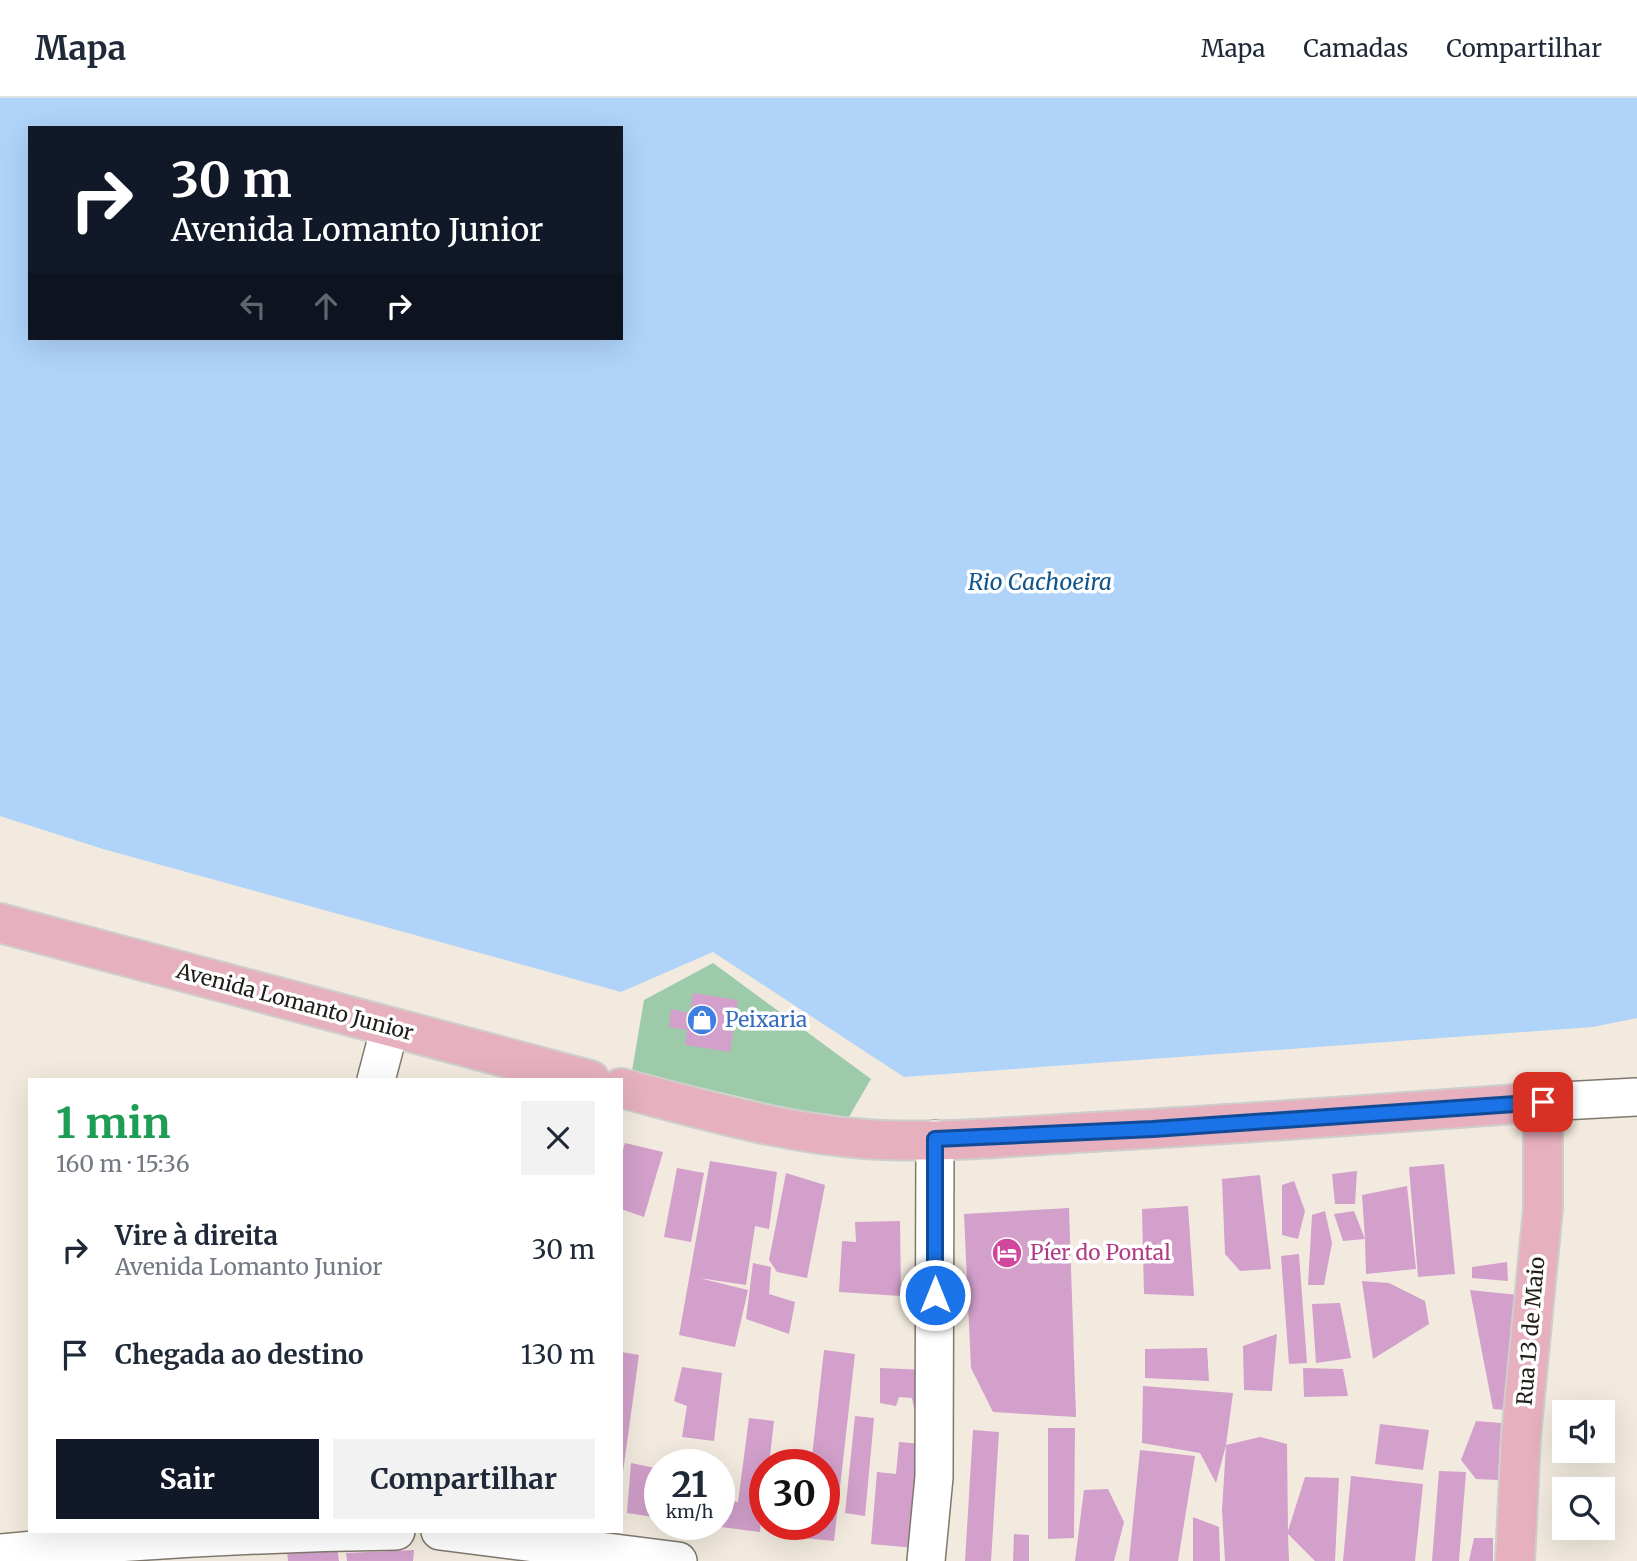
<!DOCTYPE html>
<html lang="pt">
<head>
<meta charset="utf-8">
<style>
	:root { --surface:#fff; --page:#f2f2f3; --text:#1f2937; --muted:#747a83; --line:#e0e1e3; --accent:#111827 }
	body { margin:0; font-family:Merriweather,serif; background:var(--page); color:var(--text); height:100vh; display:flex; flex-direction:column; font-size:26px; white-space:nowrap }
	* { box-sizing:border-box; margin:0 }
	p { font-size:23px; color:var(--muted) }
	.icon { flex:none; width:38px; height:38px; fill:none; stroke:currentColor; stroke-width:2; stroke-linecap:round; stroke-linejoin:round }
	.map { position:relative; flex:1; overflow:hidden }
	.drawer { position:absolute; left:28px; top:980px; width:595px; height:455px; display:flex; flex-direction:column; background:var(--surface); border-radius:0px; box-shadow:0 7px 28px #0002 }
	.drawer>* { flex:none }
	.top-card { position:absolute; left:28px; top:28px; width:595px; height:214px; border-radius:0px; box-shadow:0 7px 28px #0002; background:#111827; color:#fff; overflow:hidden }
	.controls { position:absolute; left:1552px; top:1302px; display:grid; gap:14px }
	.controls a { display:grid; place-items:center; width:63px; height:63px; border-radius:0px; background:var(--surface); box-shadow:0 7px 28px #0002; font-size:35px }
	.speed { position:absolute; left:644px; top:1351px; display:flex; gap:14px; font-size:35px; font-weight:700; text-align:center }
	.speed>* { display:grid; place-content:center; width:91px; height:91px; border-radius:50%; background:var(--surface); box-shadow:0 7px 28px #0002; line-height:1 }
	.speed small { font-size:18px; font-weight:400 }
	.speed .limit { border:10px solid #d22; background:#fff; color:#111 }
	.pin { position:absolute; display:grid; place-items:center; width:60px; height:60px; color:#fff; margin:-30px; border-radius:14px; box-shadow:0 4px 10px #0006 }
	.me { position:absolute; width:77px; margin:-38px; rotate:0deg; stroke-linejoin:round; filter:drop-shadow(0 0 5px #0008) }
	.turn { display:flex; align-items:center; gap:24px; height:147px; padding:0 28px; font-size:32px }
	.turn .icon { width:91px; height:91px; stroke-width:2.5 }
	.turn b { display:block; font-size:49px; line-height:60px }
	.lanes { display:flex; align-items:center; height:66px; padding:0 28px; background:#0003; justify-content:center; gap:35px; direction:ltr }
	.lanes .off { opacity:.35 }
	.round { display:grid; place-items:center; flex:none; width:74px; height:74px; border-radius:0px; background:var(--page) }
	.headline { display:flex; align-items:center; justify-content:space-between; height:119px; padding:0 28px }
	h1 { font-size:42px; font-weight:700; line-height:52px; color:#1e9e55 }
	.cta { display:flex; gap:14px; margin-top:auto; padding:14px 28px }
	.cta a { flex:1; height:80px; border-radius:0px; background:var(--accent); color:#fff; font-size:28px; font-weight:700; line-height:80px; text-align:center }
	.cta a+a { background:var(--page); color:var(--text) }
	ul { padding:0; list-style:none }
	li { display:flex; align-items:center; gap:21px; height:105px; padding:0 28px }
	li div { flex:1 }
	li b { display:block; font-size:26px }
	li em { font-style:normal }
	header { display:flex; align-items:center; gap:42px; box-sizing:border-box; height:98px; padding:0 35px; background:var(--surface); border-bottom:2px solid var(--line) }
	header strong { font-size:33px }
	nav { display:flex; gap:38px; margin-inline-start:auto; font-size:24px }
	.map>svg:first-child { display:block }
	.green { fill:#9dcbaa }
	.water { fill:#afd3f9; fill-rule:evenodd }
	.building { fill:#d2a0cb }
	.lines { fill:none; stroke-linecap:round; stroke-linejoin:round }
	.minor-casing { stroke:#7f786d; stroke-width:40 }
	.major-casing { stroke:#cececd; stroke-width:42 }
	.minor { stroke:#fff; stroke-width:37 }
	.major { stroke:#e6b0be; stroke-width:38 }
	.route-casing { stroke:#114b97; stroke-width:18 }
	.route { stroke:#1a73e8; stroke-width:12 }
	.labels { text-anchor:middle; stroke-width:7; stroke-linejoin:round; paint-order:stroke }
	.street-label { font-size:21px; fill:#211e1a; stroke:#fff }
	.shop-label { font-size:21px; fill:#366cbe; stroke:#fff; text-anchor:start }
	.hotel-label { font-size:21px; fill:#b23c85; stroke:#fff; text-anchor:start }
	.water-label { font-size:23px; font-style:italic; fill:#11558d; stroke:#fff }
</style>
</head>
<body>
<header>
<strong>Mapa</strong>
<nav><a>Mapa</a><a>Camadas</a><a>Compartilhar</a></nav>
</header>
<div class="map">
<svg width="1637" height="1463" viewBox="0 0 1637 1463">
	<rect width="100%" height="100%" fill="#f2eade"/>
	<polygon class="green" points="713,865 871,981 846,1024 632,973 644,902"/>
	<path class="water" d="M 0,0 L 1637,0 L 1637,920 L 1593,929 L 904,979 L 713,854 L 621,894 L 103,751 L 0,718 ZM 30,30 L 621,30 L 621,240 L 30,240 Z"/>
	<g class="building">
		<polygon points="693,895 738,902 730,954 685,947 687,932 669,929 671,911 690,915"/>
		<polygon points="625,1045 663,1054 644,1119 621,1111 621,1058"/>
		<polygon points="710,1063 777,1074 769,1131 755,1128 746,1187 699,1180 748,1192 735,1249 679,1237"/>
		<polygon points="1444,1066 1455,1176 1418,1179 1409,1069"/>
		<polygon points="677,1070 704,1075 691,1144 664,1139"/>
		<polygon points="1357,1073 1355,1106 1335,1106 1332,1076"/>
		<polygon points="786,1075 825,1087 807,1180 777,1174 769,1162"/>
		<polygon points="1260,1077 1271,1171 1240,1173 1225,1156 1222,1081"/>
		<polygon points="1294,1083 1305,1113 1298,1141 1282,1137 1282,1087"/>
		<polygon points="1407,1088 1416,1171 1366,1176 1365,1141 1343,1143 1334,1116 1354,1113 1365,1141 1362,1097"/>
		<polygon points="1188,1108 1194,1198 1144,1196 1142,1111"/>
		<polygon points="1069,1110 1076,1319 993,1314 971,1270 964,1116"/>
		<polygon points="1325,1113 1332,1145 1324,1187 1308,1187 1312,1117"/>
		<polygon points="900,1123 901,1198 839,1194 842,1143 856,1144 855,1124"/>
		<polygon points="1299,1156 1307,1265 1289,1266 1281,1158"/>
		<polygon points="1507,1164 1508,1183 1472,1180 1472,1169"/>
		<polygon points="753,1165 771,1169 769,1196 795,1204 789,1236 746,1221"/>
		<polygon points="1362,1183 1389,1185 1425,1203 1429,1226 1373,1261"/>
		<polygon points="1470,1192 1518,1197 1505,1312 1493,1311"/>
		<polygon points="1340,1205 1351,1260 1316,1265 1312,1206"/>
		<polygon points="1277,1236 1272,1293 1244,1292 1243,1248"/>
		<polygon points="1207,1250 1209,1283 1145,1280 1145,1251"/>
		<polygon points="824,1252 855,1256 834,1443 803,1440 805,1426 824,1426 824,1367 811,1367"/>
		<polygon points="621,1254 639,1257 623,1374 621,1374"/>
		<polygon points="682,1269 722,1275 714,1343 682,1339 687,1308 674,1303"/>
		<polygon points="880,1270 927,1272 927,1313 914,1310 912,1300 899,1299 896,1308 880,1305"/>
		<polygon points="1303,1270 1343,1271 1348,1298 1304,1299"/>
		<polygon points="1143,1288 1233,1295 1226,1347 1216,1385 1200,1355 1142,1345"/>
		<polygon points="855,1318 874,1320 865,1418 845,1415"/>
		<polygon points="749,1320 774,1323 769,1367 765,1367 760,1434 713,1428 719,1426 719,1401 738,1404"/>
		<polygon points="1476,1323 1501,1325 1498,1382 1476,1381 1461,1362"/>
		<polygon points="1380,1326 1429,1332 1423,1372 1375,1366"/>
		<polygon points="1048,1330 1075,1330 1074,1440 1048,1441"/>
		<polygon points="973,1332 999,1334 991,1463 965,1463"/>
		<polygon points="1260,1339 1287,1346 1288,1433 1305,1379 1339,1380 1335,1463 1315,1463 1288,1436 1289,1463 1225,1463 1222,1412 1226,1347"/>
		<polygon points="899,1344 923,1346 915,1450 871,1446 877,1374 896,1376"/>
		<polygon points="1140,1352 1195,1358 1178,1463 1129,1463"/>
		<polygon points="631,1365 660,1371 660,1420 627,1415"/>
		<polygon points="1439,1373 1466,1374 1459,1463 1432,1463"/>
		<polygon points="1351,1378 1423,1386 1415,1463 1343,1463"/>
		<polygon points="1108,1391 1124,1424 1114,1463 1075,1463 1084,1392"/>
		<polygon points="1193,1419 1219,1429 1220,1463 1193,1463"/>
		<polygon points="1014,1436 1029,1437 1029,1463 1013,1463"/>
		<polygon points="1474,1440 1493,1440 1493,1463 1469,1463"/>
		<polygon points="337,1448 339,1463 288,1463 287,1453"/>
		<polygon points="414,1452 413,1463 347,1463 346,1455"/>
	</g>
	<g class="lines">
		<g class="minor-casing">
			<g id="minor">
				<polyline points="376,982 390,929"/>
				<polyline points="1543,1004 1637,999"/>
				<polyline points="440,1433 678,1463"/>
				<path d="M 0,1455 C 132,1442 263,1435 396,1433"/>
				<polyline points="926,1463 934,1379 935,1041"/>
			</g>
		</g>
		<g class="major-casing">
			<g id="major">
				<polyline points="0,825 590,982"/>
				<path d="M 621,990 C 701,1011 782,1035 865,1041 C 940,1046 1018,1038 1093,1034 C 1243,1026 1393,1015 1543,1004 L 1543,1110 L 1521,1339 L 1515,1463"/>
			</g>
		</g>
		<use href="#minor" class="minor"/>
		<use href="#major" class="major"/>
	</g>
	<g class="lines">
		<g class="route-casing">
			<polyline id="route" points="935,1197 935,1041 1153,1031 1543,1004"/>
		</g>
		<use href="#route" class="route"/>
	</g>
	<defs>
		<g id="shop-disc" transform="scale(1.575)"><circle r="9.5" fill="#3f7fe0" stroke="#fff"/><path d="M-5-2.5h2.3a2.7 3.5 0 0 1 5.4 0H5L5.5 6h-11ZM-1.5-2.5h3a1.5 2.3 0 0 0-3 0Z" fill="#fff"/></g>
		<g id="hotel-disc" transform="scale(1.575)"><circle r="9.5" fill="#d1479c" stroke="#fff"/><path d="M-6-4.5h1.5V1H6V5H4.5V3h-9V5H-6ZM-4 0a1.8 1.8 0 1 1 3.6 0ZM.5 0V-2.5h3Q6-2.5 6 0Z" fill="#fff"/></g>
	</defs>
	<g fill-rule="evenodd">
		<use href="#shop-disc" x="702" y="922"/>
		<use href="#hotel-disc" x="1007" y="1155"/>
	</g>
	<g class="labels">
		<g class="street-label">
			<text transform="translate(295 904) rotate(15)" y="7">Avenida Lomanto Junior</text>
			<text transform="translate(1531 1233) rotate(-85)" y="7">Rua 13 de Maio</text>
		</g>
		<g class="shop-label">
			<text x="725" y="929">Peixaria</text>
		</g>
		<g class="hotel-label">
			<text x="1030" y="1162">Píer do Pontal</text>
		</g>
		<g class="water-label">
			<text x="1040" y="492">Rio Cachoeira</text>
		</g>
	</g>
</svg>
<div class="controls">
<a><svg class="icon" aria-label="sound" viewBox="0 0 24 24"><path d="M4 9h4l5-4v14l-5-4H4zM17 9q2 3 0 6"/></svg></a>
<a><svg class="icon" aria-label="search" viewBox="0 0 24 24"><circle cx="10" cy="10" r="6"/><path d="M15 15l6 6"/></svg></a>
</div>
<div class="speed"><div>21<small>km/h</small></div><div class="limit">30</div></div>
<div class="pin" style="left:1543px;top:1004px;background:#d93025"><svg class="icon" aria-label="arrive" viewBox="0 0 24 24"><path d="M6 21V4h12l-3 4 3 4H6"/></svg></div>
<svg class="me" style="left:935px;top:1197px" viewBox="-20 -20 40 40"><circle r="17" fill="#1a73e8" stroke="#fff" stroke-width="3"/><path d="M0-11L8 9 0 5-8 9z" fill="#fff"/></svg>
<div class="top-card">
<div class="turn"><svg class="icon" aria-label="right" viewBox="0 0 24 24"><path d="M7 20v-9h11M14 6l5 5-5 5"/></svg><div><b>30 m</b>Avenida Lomanto Junior</div></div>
<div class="lanes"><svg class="icon off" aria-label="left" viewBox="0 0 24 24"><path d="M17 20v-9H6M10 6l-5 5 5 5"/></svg><svg class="icon off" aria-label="ahead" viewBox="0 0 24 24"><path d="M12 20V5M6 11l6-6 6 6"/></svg><svg class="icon" aria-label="right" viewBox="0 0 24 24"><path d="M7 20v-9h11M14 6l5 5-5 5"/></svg></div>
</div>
<section class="drawer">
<div class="headline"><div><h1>1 min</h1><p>160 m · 15:36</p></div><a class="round"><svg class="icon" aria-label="close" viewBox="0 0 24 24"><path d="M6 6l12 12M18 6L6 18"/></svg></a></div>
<ul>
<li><svg class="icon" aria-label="right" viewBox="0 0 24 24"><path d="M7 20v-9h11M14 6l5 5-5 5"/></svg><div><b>Vire à direita</b><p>Avenida Lomanto Junior</p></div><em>30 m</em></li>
<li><svg class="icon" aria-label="arrive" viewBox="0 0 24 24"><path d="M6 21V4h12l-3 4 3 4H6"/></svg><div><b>Chegada ao destino</b></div><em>130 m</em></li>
</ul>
<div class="cta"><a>Sair</a><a>Compartilhar</a></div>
</section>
</div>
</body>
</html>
